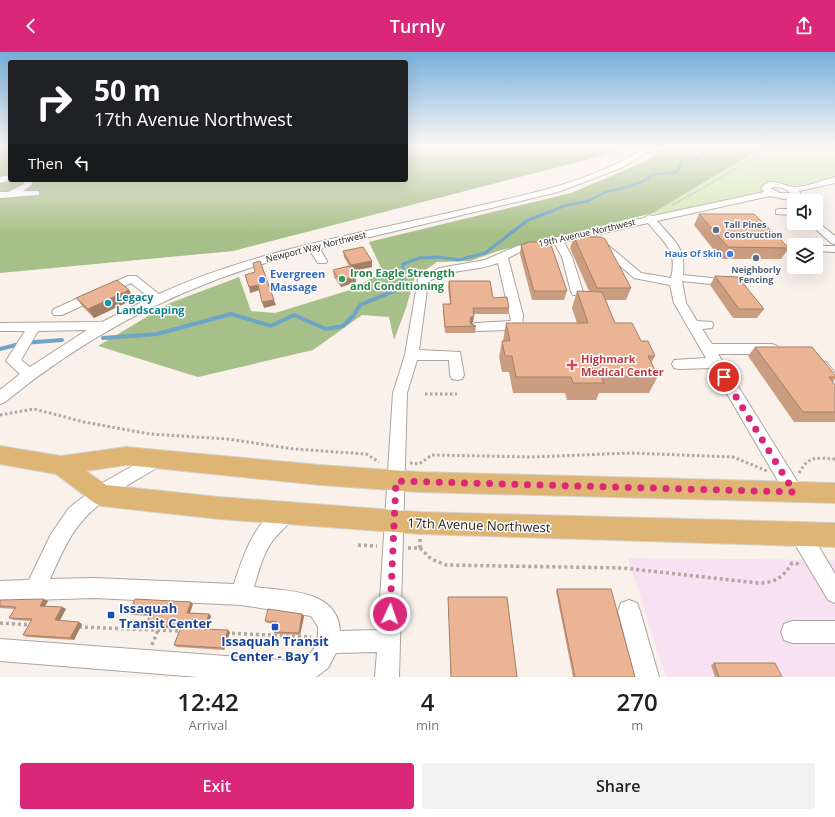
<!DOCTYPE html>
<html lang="en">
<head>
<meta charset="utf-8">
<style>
	:root { --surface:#fff; --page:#f2f2f2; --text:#222; --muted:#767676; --accent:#db2777 }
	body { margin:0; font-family:"Open Sans",sans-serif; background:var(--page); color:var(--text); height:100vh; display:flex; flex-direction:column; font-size:15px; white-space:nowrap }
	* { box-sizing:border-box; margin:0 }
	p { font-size:13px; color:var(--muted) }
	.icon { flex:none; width:22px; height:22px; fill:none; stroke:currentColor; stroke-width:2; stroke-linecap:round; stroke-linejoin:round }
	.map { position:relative; height:625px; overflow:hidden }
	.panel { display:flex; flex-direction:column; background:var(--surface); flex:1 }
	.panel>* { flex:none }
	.hud { position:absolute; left:8px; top:8px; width:400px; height:122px; border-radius:4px; box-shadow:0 4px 16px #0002; background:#202124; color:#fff; overflow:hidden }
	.controls { position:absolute; left:787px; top:142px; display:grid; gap:8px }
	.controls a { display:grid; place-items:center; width:36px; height:36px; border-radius:4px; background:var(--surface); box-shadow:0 4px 16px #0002; font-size:20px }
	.pin { position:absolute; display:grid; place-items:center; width:34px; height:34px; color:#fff; margin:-17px; border:2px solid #fff; border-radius:50%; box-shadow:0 1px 4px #0007 }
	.me { position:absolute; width:44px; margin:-22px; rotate:3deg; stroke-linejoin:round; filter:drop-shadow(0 0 3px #0008) }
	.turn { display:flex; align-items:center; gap:14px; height:84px; padding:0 20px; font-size:18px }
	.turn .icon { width:52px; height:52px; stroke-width:2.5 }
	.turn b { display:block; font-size:28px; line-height:34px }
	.then { display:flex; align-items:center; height:38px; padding:0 20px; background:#0003; gap:8px; font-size:15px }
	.eta { display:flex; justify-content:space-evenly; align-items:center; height:68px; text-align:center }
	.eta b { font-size:24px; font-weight:600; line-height:28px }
	.primary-button { display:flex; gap:8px; margin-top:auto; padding:8px 20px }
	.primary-button a { flex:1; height:46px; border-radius:4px; background:var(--accent); color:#fff; font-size:16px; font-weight:600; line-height:46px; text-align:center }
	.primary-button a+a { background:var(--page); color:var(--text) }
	header { display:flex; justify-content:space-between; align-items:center; height:52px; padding:0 20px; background:var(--accent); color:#fff; font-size:18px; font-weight:600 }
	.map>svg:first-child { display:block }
	.commercial { fill:#f6e2f2 }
	.green { fill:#d1e7b6 }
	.forest { fill:#a7bf89 }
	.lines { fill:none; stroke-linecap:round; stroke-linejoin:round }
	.stream-far2 { stroke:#6ea4c7; stroke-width:2.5 }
	.stream-far1 { stroke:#6ea4c7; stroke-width:3 }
	.stream { stroke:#6ea4c7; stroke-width:4 }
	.minor-casing { stroke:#ada49f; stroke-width:2 }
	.major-casing { stroke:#d3d2d2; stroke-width:2 }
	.path-far2 { stroke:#afa8a3; stroke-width:1.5; stroke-dasharray:1 1; stroke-linecap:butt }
	.path-far1 { stroke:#afa8a3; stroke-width:3; stroke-dasharray:2.5 2.5; stroke-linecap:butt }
	.path { stroke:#afa8a3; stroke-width:3.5; stroke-dasharray:3 3; stroke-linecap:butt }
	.minor { fill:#fff; fill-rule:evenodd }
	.major { fill:#deb574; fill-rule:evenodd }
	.wall { fill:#ca9c80 }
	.shaded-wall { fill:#a47f68 }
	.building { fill:#ebb595; stroke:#a47f68 }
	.route { stroke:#db2777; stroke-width:7; stroke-dasharray:0 12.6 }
	.service-dot { fill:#5c6f8a; stroke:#fff; stroke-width:1.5 }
	.shop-dot { fill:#3f7fe0; stroke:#fff; stroke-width:1.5 }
	.leisure-dot { fill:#2e9e5b; stroke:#fff; stroke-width:1.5 }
	.culture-dot { fill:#0f9aa8; stroke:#fff; stroke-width:1.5 }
	.health-dot { fill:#e0444e; stroke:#fff; stroke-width:1.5 }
	.transit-dot { fill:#1a4fb4; stroke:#fff; stroke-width:1.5 }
	.labels { text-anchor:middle; stroke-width:3; stroke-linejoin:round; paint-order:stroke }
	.far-service-label { font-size:9px; font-weight:bold; fill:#4e5e75; stroke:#fff; text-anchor:start }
	.far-street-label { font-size:9px; fill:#24201e; stroke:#fff }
	.far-shop-label { font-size:9px; font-weight:bold; fill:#366cbe; stroke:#fff; text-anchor:end }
	.leisure-label { font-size:11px; font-weight:bold; fill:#27864d; stroke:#fff; text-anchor:start }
	.shop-label { font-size:11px; font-weight:bold; fill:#366cbe; stroke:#fff; text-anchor:start }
	.culture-label { font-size:11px; font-weight:bold; fill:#0d838f; stroke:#fff; text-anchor:start }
	.health-label { font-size:11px; font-weight:bold; fill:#be3a42; stroke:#fff; text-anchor:start }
	.near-street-label { font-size:13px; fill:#24201e; stroke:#fff }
	.near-transit-label { font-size:13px; font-weight:bold; fill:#164399; stroke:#fff; text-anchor:start }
</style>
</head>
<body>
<header><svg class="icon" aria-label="back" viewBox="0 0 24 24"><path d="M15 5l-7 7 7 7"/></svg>Turnly<svg class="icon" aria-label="share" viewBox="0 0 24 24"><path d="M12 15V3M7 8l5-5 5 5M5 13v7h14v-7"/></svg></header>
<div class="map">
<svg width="835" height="625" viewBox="0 0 835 625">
	<rect width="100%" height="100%" fill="#faf1eb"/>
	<polygon class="commercial" points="628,506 835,508 835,625 666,625"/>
	<polygon class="green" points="765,94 835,94 835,128 793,138 769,133 770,141 666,163 653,161"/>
	<g class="forest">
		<polygon points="0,94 10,94 10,128 406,128 406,94 626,94 605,103 233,199 0,221"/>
		<polygon points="667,94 765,94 653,161 498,199 470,209 437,210 415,225 406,256 394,288 389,265 362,263 313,298 198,325 98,294 170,251 239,225 251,259 275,261 350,238 383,220 369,190 571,141 646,109"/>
	</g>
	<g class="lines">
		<polyline class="stream-far2" points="550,160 564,154 588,149 606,140 630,134 646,128 651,123 677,120 682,109 700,105 706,96 724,94"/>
		<polyline class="stream-far1" points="392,240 400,237 403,227 403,212 420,206 438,205 458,208 485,201 528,168 552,159"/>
		<g class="stream">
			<polyline points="103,286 157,282 231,262 271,274 294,263 326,277 343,274 354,263 360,253 394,239"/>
			<polyline points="0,297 23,291 62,288"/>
		</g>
		<g class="minor-casing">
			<g id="minor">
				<path d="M 648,94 L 658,94 L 621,116 L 558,140 L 320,197 L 327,209 L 326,211 L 318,211 L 310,199 C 197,226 95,276 5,350 L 0,352 L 0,338 L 20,322 L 6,309 L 25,279 L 0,279 L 0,271 L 102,270 L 150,246 L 131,231 L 62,263 L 54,263 L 52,260 L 54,257 L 128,224 L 136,224 L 159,242 C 257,197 370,180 474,155 C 534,141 596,128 648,94 ZM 87,278 L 30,315 L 21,308 L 38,279 Z"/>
				<polygon points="10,123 10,128 12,128 0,131 0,125"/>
				<path d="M 835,125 L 835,131 L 799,139 L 804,149 L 794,149 L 793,146 L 784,147 L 770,144 L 657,169 C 674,189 686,195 683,223 L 730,228 L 736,231 L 730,234 L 682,229 L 686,251 L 697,269 L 712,270 L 713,273 L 712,276 L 702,277 L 712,292 L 772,292 L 777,294 L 779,297 L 777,300 L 772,302 L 718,302 L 800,434 L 803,440 L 800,446 L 794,448 L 788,446 L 712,316 L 679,317 L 674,316 L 672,312 L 674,308 L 706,306 L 674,251 L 670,233 L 634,226 L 593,190 L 598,187 L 602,188 L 641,221 L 671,226 C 678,198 664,191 648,171 L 564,190 L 572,205 L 583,240 L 581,243 L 573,243 L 571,240 L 562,205 L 555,192 L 524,198 L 508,206 L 523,263 L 522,274 L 509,278 L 477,279 L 472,278 L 471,275 L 472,272 L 477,271 L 511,269 L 498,211 C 475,220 449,216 428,230 L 419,298 L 460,300 L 464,323 L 462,327 L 457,328 L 452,327 L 450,323 L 449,308 L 417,308 L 407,341 L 399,625 L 375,625 L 377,600 L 336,601 L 328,616 L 316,625 L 198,625 L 0,609 L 0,587 L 293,609 C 312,606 319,594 318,575 L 311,564 L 241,553 L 94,546 L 0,549 L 0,529 L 29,528 L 51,482 L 69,456 L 97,434 L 157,400 L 163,402 L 165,407 L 163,412 C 136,429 104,444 83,468 C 68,485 59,507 50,527 L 94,526 L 234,532 C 243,504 256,464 286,452 L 292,455 L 295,461 C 291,472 280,479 273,488 C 263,502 259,518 254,535 C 285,539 338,537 340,579 L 378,578 L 393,341 L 405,303 L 418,227 L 440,216 L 485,208 L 517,194 L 644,166 L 649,163 L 653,164 L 764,140 L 761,136 C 771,123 783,135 795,135 C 806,135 824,128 835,125 ZM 775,135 L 783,136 L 791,141 L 780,141 L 770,136 Z"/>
				<polygon points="24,128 32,128 32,133 23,139 39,139 39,143 0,146 0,140 8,140 24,132"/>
				<polygon points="779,157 794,157 794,163 776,162 776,158"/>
				<polygon points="816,169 835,184 835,192 831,191 809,171 816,171"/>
				<polygon points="819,194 835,194 835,200 816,199 816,195"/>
				<polygon points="821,309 826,310 835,321 835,336 830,335 814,314 816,310"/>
				<polygon points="800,473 807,475 835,522 835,551 828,548 793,489 791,482 793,475"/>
				<polygon points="629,548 637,551 640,559 659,625 635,625 618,559 621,551"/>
				<polygon points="792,569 835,569 835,591 792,591 784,588 781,580 784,572"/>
			</g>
		</g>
		<g class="major-casing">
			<polygon id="major" points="0,394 61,404 126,395 320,413 419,420 835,431 835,451 419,440 320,433 126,413 86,419 106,433 219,445 420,460 835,471 835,495 420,482 219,467 101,454 93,450 56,422 0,412"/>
		</g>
		<path class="path-far2" d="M 672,153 C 707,134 740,114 774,94"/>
		<g class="path-far1">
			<polyline points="425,342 457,342"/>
			<polyline points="0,363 34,357 84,370 150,382 228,387 294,397 366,402 379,410"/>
			<polyline points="410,411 419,412 432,403 532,405 631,401 733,405 767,419"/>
			<path d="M 799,421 C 809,403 816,406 835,407"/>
		</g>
		<g class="path">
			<polyline points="420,487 420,496"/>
			<polyline points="358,493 377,494"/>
			<path d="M 408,496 L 420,496 L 431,507 L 446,513 L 623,516 L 758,531 C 776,531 783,525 792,511 L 800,512"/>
			<polyline points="0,571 32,573"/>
			<polyline points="79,575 181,579"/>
			<polyline points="226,581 311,585"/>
			<polyline points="152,593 158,578"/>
		</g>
		<use href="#minor" class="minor"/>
		<use href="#major" class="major"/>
	</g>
	<g class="wall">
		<polygon points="699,162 789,196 781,207 721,207 694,173"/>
		<polygon points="574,185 631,236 626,248 606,248 615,271 641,289 655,304 651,311 658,324 649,341 599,341 596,348 567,348 565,341 513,341 509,320 502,320 499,305 502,289 503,289 506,271 577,271 572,256 577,239 589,239 570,196"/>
		<polygon points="521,193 567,239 564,248 532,248 520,202"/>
		<polygon points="343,199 372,209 372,215 353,219 356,230 341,235 334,225 333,218 349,214 344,205"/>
		<polygon points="715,224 764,257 757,266 733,266 710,233"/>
		<polygon points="449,229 493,246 509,256 508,262 474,262 473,270 471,271 471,272 476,274 475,281 445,281 443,258 443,252 450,252 448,235"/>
		<polygon points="129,238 134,247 94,266 83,255 76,246"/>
		<polygon points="755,295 835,323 835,327 833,330 835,333 835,370 794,370 748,304"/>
		<polygon points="557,537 635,625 573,625 556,539"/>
		<polygon points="448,545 517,625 451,625"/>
		<polygon points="0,548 48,549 45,554 62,555 66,557 60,568 82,572 74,588 27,585 23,583 31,569 14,568 9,566 15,557 0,556"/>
		<polygon points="193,552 190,561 209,562 211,564 207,577 230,580 224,598 177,595 174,593 180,577 149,575 146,573 150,564 132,563 129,561"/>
		<polygon points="304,564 300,583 276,582 274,580 276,572 267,571 265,569"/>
		<polygon points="714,611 782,625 715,625 711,613"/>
	</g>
	<g class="shaded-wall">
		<polygon points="372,209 372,215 352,219 351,213"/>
		<polygon points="356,224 356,230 341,235 340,229"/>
		<polygon points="258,233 260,238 250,241 249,235"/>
		<polygon points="129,238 134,247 94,266 88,257"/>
		<polygon points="274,248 276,253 264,256 262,250"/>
		<polygon points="474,264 473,270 471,272 470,275 471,265"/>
		<polygon points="44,547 48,549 44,556 40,554"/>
		<polygon points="191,550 193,552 189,563 187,561"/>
		<polygon points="62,555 66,557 59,570 55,568"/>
		<polygon points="209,562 211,564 206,579 204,577"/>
		<polygon points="302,562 304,564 300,583 299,581"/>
		<polygon points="79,570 82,572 74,588 70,586"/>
		<polygon points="228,578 230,580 224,598 222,596"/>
	</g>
	<g class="building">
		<polygon points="699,162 754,162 789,196 728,195"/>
		<polygon points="574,185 601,185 605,187 631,236 597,236"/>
		<polygon points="529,190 550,190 567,239 534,239 521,193"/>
		<polygon points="363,195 372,209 351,213 343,199"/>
		<polygon points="260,209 274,248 262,250 258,233 249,235 245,223 255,220 253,211"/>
		<polygon points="349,214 356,224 340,229 333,218"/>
		<polygon points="715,224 738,225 764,257 739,257"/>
		<polygon points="117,228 129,238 88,257 76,246"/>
		<polygon points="449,229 490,229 493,246 507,245 509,256 473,256 474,264 471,265 470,269 471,272 476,274 445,275 443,252 451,252"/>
		<polygon points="577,239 602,240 615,271 632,271 641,289 648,289 655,304 648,304 658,324 601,324 604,331 573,331 571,325 516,325 512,304 505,304 502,289 510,289 506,271 588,271"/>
		<polygon points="755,295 812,295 835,323 835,325 829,325 835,333 835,360 803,360"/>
		<polygon points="557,537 611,537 635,625 575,625"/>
		<polygon points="448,545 507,545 517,625 451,625"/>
		<polygon points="44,547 40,554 62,555 55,568 79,570 70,586 23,583 32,567 9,566 16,555 0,554 0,548"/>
		<polygon points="135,547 191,550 187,561 209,562 204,577 228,578 222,596 174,593 181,575 146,573 150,562 129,561"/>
		<polygon points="268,557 302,562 299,581 274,580 277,570 265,569"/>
		<polygon points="714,611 775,611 782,625 719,625"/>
	</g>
	<linearGradient id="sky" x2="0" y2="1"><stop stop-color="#77aedb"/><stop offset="0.52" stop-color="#fdf9f6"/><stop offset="1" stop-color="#fdf9f6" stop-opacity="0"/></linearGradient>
	<rect width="835" height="182" fill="url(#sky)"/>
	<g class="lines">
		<polyline class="route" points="390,562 396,429 794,440 724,325"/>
	</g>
	<g class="service-dot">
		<circle cx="716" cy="178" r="4"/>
		<circle cx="756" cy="206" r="4"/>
	</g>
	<g class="shop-dot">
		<circle cx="730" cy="202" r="4"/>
		<circle cx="262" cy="228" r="4"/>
	</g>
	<circle class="leisure-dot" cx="342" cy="227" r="4"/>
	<circle class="culture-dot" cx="108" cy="251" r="4"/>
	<path class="health-dot" d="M570 307h4v4h4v4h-4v4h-4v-4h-4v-4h4z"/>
	<g class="transit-dot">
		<rect x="107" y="559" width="8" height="8" rx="2"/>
		<rect x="271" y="571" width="8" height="8" rx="2"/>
	</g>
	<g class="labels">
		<g class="far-service-label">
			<text x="724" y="176">Tall Pines<tspan x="724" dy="10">Construction</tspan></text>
			<text x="756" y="221" text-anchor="middle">Neighborly<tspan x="756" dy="10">Fencing</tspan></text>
		</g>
		<g class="far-street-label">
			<text transform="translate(587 181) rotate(-13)" y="3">19th Avenue Northwest</text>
			<text transform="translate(316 195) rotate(-14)" y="3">Newport Way Northwest</text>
		</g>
		<g class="far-shop-label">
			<text x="722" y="205">Haus Of Skin</text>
		</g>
		<g class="leisure-label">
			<text x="350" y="225">Iron Eagle Strength<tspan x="350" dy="13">and Conditioning</tspan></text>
		</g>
		<g class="shop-label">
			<text x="270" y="226">Evergreen<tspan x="270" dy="13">Massage</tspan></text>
		</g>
		<g class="culture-label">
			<text x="116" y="249">Legacy<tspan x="116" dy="13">Landscaping</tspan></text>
		</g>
		<g class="health-label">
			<text x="581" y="311">Highmark<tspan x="581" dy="13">Medical Center</tspan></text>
		</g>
		<g class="near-street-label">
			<text transform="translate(479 473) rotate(2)" y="5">17th Avenue Northwest</text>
		</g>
		<g class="near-transit-label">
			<text x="119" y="561">Issaquah<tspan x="119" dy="15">Transit Center</tspan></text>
			<text x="275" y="594" text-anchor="middle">Issaquah Transit<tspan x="275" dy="15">Center - Bay 1</tspan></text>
		</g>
	</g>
</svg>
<div class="controls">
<a><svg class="icon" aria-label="sound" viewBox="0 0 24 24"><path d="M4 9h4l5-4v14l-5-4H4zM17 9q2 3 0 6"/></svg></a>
<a><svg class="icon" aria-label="layers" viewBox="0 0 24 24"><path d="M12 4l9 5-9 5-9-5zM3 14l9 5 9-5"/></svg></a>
</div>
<div class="pin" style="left:724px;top:325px;background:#d93025"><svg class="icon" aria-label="arrive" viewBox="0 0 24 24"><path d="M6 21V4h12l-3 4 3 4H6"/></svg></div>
<svg class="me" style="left:390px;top:562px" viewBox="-20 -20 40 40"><circle r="17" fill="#db2777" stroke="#fff" stroke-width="3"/><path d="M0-11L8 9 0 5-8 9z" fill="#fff"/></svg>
<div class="hud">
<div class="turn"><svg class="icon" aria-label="right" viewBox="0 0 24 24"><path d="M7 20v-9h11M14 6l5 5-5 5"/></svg><div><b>50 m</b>17th Avenue Northwest</div></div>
<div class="then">Then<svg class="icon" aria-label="left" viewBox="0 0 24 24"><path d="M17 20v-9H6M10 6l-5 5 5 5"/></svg></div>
</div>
</div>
<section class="panel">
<div class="eta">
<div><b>12:42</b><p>Arrival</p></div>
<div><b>4</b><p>min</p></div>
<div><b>270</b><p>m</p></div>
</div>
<div class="primary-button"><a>Exit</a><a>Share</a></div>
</section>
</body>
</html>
